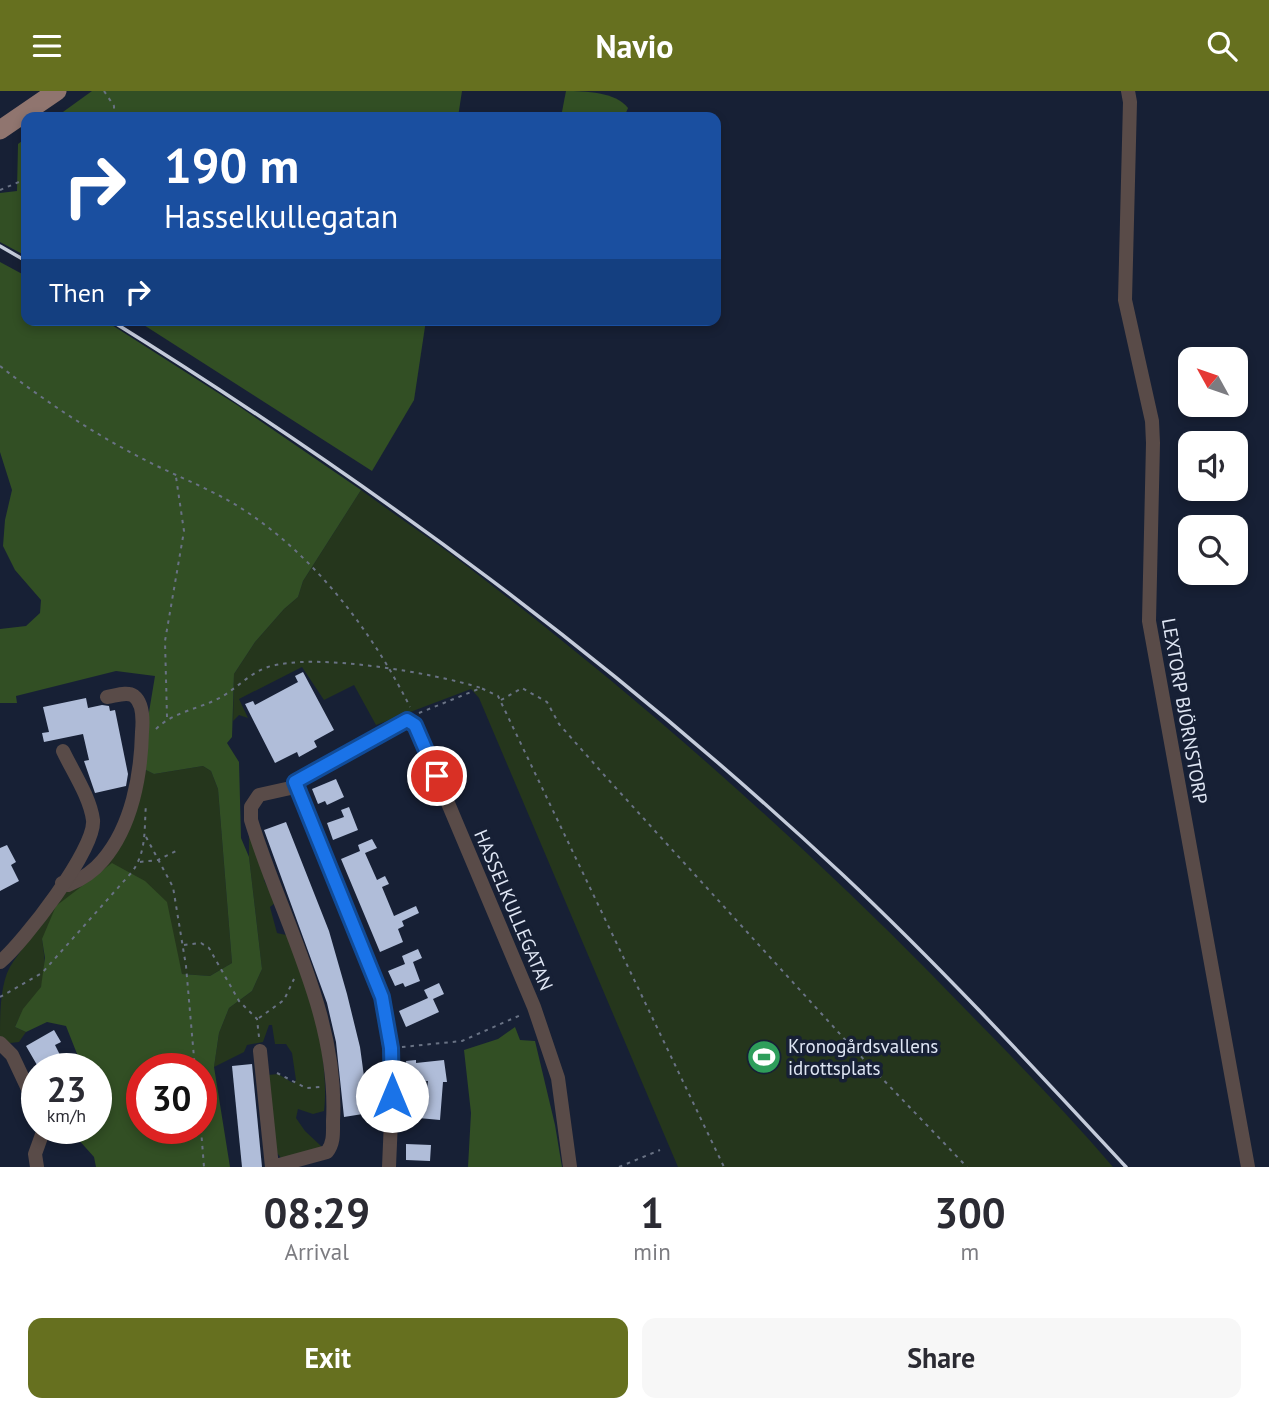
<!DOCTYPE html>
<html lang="en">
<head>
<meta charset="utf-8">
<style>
	:root { --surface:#fff; --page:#f7f7f7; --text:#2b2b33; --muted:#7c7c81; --accent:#66701f }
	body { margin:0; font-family:"PT Sans",sans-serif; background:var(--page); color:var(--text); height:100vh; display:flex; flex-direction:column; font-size:26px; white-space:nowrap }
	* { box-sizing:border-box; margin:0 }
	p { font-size:23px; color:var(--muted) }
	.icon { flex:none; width:38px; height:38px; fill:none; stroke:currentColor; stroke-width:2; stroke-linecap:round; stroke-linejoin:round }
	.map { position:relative; height:1076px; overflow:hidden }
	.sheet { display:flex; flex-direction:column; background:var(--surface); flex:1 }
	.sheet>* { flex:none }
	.top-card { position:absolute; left:21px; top:21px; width:700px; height:214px; border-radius:14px; box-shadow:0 4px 10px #0003; background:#1a4fa0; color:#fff; overflow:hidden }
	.needle { width:46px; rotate:310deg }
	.buttons { position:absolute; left:1178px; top:256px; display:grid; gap:14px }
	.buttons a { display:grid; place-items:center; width:70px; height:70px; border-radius:14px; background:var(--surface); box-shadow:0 4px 10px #0003; font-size:35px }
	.speed { position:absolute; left:21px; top:962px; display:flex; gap:14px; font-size:35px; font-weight:700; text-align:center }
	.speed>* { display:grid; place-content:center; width:91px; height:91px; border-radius:50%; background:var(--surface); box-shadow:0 4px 10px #0003; line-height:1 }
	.speed small { font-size:18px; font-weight:400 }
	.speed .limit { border:10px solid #d22; background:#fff; color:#111 }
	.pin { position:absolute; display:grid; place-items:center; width:60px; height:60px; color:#fff; margin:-30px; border:4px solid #fff; border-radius:50%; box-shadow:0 2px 7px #0007 }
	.me { position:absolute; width:77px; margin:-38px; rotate:0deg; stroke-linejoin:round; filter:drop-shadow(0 0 5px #0008) }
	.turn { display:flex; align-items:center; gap:24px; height:147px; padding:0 28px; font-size:32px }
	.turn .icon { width:91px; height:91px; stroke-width:2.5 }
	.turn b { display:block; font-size:49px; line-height:60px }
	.then { display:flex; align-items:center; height:66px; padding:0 28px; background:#0003; gap:14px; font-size:26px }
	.eta { display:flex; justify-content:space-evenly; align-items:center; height:119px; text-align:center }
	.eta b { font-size:42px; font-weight:700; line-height:49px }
	.button { display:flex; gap:14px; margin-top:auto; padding:14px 28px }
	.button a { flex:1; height:80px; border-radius:14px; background:var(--accent); color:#fff; font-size:28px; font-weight:700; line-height:80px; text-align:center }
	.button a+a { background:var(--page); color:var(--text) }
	header { display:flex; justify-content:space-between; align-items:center; height:91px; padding:0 28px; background:var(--accent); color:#fff; font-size:32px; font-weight:700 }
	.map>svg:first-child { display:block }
	.green { fill:#25361c }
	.forest { fill:#324f24; fill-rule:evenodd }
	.building { fill:#b0bdd9 }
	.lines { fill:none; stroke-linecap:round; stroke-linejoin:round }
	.path { stroke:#697284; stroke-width:2; stroke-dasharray:3.5 5; stroke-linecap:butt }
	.minor { stroke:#594b48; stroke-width:14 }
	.major { stroke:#90756f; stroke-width:19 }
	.rail { stroke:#c4cbda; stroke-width:3.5 }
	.route-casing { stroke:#114b97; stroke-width:18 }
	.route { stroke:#1a73e8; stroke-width:12 }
	.labels { text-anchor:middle; stroke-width:7; stroke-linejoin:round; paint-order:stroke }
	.street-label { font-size:19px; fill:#dfe6f4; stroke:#172035 }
	.poi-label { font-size:19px; fill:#dfe6f4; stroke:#172035; text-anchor:start }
</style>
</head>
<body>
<header><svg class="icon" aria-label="menu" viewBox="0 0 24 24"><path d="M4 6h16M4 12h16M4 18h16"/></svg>Navio<svg class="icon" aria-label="search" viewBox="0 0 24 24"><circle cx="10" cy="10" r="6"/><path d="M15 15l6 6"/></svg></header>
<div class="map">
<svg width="1269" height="1076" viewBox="0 0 1269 1076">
	<rect width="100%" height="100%" fill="#172035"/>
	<g class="green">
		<path d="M 361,399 C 396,425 433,449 468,476 C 632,601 788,738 932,884 C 993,947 1056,1009 1113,1076 L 678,1076 L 479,607 L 471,598 L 376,634 L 354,594 L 324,609 L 302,576 L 239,608 L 248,627 L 239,624 L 233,630 L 234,583 L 255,551 L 284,518 L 298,506 L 303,490 Z"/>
		<path d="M 203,675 L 211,680 L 218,698 L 232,872 L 210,885 L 182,883 L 174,852 L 42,848 C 44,862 48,885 40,898 C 31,912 22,919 15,936 L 26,941 L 19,951 L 10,952 L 0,946 C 0,921 0,889 13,871 L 59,806 L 110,768 L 146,679 L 154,683 Z"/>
		<path d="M 249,740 L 267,781 L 264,789 L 275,812 L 270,816 L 277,842 L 286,844 C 310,883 330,974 324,1020 L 313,1023 L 298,1018 L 296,1027 L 305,1040 L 321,1055 L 321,1058 L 281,1067 L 274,1058 L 268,984 L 278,983 L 293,992 L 296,989 L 292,962 L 286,953 L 275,953 L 272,934 L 269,934 L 263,951 L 247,954 L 244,961 L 214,976 L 219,942 L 229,917 L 252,900 L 262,878 L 249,766 Z"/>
	</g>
	<g class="forest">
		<polygon points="92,0 462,0 458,26 56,26"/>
		<path d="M 566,0 C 585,0 616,1 628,17 L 624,26 L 561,26 Z"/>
		<polygon points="26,47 26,165 0,151 0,102 17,100 18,53"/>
		<path d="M 0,171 L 26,185 L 26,229 L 104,229 L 237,314 L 361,399 L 303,490 L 298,506 L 284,518 L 255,551 L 234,583 L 232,646 L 227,652 L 239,671 L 241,747 L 249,766 L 262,878 L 252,900 L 229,917 L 219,942 L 214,976 L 230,1076 L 96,1076 L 94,1066 L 69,1038 L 96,1038 L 96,978 L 83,978 L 66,935 L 47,931 L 26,941 L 15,936 L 23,918 L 41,896 L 45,867 L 42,848 L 56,815 L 112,772 L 145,790 L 167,811 L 182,883 L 210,885 L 232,872 L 218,698 L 211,680 L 203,675 L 154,683 L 146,679 L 146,639 L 155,585 L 116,580 L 16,605 L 17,612 L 0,612 L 0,538 L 26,535 L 40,522 L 41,509 L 15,479 L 3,455 L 5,429 L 12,399 L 0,361 ZM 142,978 L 201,978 L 201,1038 L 142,1038 Z"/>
		<polygon points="136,229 426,229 414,309 372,380"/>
		<polygon points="515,936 520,949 535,950 555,1034 562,1076 468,1076 471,1022 464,959 498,948"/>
	</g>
	<g class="building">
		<polygon points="303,581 334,639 314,650 317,656 299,666 297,661 275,672 245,613 253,610 255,614 298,591 295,585"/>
		<polygon points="86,607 88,617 102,614 109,615 110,620 115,619 128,683 126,695 95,702 84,670 89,669 83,643 44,651 42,642 49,641 43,616"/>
		<polygon points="336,688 344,706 327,714 325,710 318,713 312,698"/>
		<polygon points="349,716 358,739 333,749 327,732 344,726 341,719"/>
		<polygon points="286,731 329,840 347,903 360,956 369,1022 344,1026 336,951 327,912 264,739"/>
		<polygon points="372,748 377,757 365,762 377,789 385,785 389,793 382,796 394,825 416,815 419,822 402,830 404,835 398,838 403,851 380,861 341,768 360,760 358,754"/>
		<polygon points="7,754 16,771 11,774 19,790 0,800 0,757"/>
		<polygon points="418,858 422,867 413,871 420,890 405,896 403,892 395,895 388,880 405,873 402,865"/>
		<polygon points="439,892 444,903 433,908 439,921 406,936 399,920 428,907 424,899"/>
		<polygon points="54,939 61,951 55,954 65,974 37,974 26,955"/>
		<polygon points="416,969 416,972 444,969 447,991 443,991 440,1029 408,1026 409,1011 425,1012 428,990 419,991 418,986 408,988 406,970"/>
		<polygon points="252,973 262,1076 242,1076 232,975"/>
		<polygon points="406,1053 431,1054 430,1070 406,1069"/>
	</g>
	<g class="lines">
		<g class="path">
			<polyline points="104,0 114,15 114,26"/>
			<polyline points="0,99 26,88"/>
			<path d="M 0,275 C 48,313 102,348 157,375 C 188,390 219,402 247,421 C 317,468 373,542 410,616"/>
			<polyline points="501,609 522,597 547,611 559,633 605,685 850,954 967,1076"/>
			<polyline points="419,622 481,597 498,605 724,1076"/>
			<polyline points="167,626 165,550 184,440 176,386"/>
			<path d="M 156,638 C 174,620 201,618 223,605 C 238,596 250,582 268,576 C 314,561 434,582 481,597"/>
			<polyline points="146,746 173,796 186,875 195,978"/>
			<polyline points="140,771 158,769 176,760"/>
			<polyline points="184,854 201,852 209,857 239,910 257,928 259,946"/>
			<path d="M 0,906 L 42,882 L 132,781 C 147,760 144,738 146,713"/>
			<polyline points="259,927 284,909 294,888"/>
			<polyline points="402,956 462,950 523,923"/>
			<polyline points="277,982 306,997 320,996"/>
			<polyline points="201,1038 204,1076"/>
			<polyline points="619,1076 660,1059"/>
		</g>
		<g class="minor">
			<polyline points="1128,0 1130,11 1125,209 1152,330 1153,352 1149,530 1248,1076"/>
			<path d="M 62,792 L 68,794 C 80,789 94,780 103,769 C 132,735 141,684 142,641 C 143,630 143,612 134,605 C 127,600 115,605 107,606"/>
			<path d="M 0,871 C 23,852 96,758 93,729 C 90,706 73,681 63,660"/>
			<polyline points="0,952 12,964 37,1017"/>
			<polyline points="260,960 272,1076"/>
			<polyline points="37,1076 35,1063 44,1038"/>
			<path d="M 272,1076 L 327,1061 C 334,1052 333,1042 333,1030 C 339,924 281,828 251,729 L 251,716 L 259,704 L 295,696"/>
			<polyline points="389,1076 393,982 382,906 295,691 407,629 415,634 534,916 558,987 570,1076"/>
		</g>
		<polyline class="major" points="0,39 57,0"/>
		<g class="rail">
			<polyline points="0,155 26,170"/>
			<path d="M 110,229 C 374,393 615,571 843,784 C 942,877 1034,977 1126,1076"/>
		</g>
	</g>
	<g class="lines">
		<g class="route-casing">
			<polyline id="route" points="392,1005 391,957 382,906 295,691 407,629 415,634 437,685"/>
		</g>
		<use href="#route" class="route"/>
	</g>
	<defs>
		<g id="stadium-disc" transform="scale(1.75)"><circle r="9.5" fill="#2e9e5b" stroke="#172035"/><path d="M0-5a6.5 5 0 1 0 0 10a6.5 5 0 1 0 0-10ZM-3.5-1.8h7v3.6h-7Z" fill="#fff"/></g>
	</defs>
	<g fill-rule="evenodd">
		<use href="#stadium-disc" x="764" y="966"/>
	</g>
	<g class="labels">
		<g class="street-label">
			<text transform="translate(1185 620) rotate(80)" y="7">LEXTORP BJÖRNSTORP</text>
			<text transform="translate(514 819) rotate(67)" y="7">HASSELKULLEGATAN</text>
		</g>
		<g class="poi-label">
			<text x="788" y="962">Kronogårdsvallens<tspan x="788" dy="22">idrottsplats</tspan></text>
		</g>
	</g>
</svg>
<div class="buttons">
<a><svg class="needle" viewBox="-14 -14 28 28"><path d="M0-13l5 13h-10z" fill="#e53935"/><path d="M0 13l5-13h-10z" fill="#7c7c81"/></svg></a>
<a><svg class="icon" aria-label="sound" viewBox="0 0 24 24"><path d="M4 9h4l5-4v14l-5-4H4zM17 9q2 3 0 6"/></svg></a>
<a><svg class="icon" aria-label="search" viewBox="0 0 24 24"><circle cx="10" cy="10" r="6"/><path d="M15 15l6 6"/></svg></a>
</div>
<div class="speed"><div>23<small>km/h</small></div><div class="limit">30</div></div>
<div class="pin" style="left:437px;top:685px;background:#d93025"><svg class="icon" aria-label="arrive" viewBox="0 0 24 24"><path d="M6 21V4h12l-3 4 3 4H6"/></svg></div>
<svg class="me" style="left:392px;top:1005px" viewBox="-20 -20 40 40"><circle r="19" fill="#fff"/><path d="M0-13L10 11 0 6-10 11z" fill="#1a73e8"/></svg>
<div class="top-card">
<div class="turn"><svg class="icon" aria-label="right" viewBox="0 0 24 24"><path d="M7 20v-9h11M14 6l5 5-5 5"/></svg><div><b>190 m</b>Hasselkullegatan</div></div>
<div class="then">Then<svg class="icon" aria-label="right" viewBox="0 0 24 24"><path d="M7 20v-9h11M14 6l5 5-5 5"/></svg></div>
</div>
</div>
<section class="sheet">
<div class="eta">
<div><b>08:29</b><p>Arrival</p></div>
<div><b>1</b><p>min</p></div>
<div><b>300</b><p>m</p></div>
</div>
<div class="button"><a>Exit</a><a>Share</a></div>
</section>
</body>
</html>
